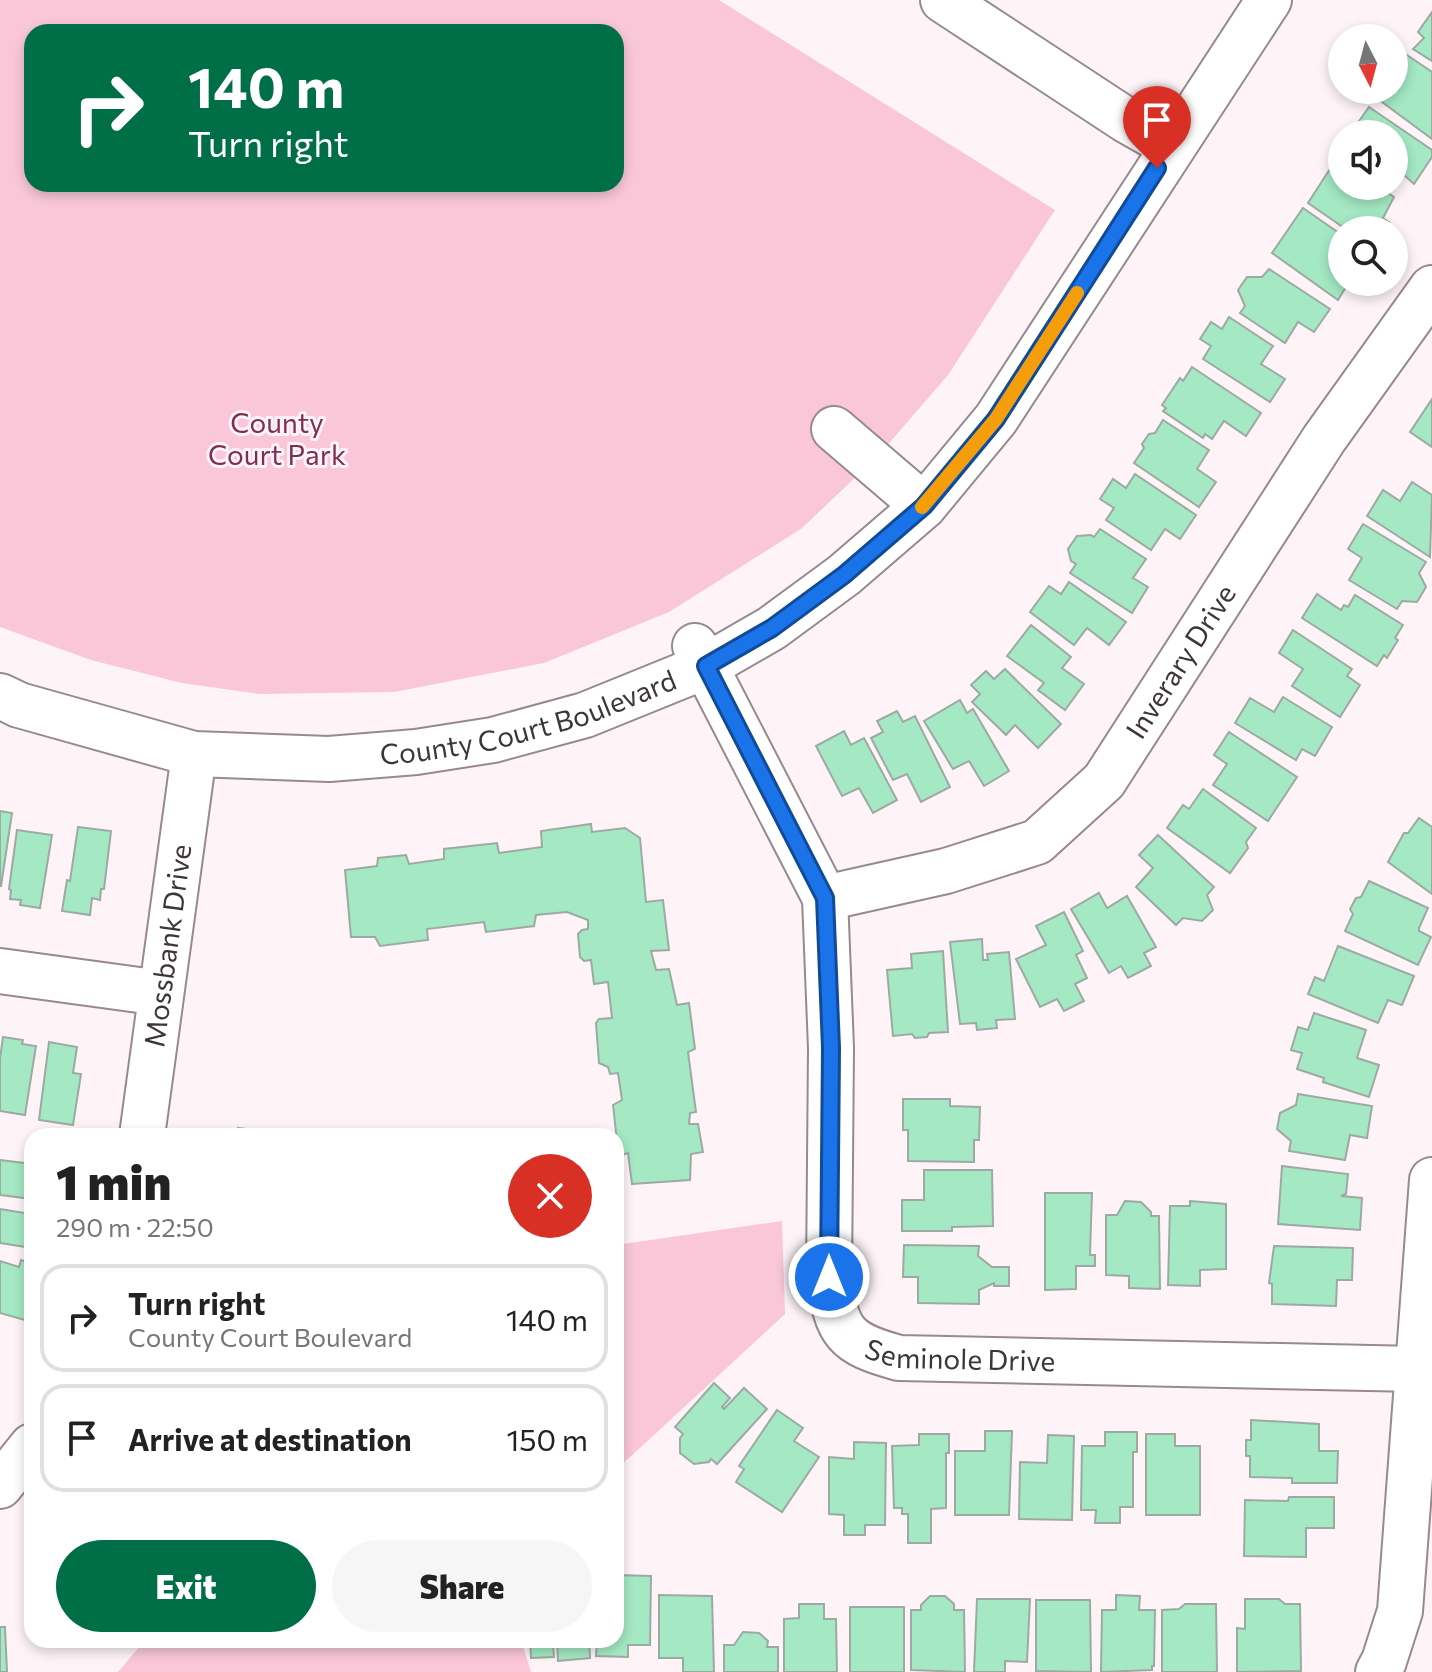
<!DOCTYPE html>
<html lang="en">
<head>
<meta charset="utf-8">
<style>
	:root { --surface:#fff; --page:#f6f6f6; --text:#222; --muted:#767676; --line:#e0e0e0; --accent:#006e46 }
	body { margin:0; font-family:Commissioner,sans-serif; background:var(--page); color:var(--text); height:100vh; display:flex; flex-direction:column; font-size:30px; white-space:nowrap }
	* { box-sizing:border-box; margin:0 }
	p { font-size:26px; color:var(--muted) }
	.icon { flex:none; width:44px; height:44px; fill:none; stroke:currentColor; stroke-width:2; stroke-linecap:round; stroke-linejoin:round }
	.map { position:relative; flex:1; overflow:hidden }
	.details { position:absolute; left:24px; top:1128px; width:600px; height:520px; display:flex; flex-direction:column; background:var(--surface); border-radius:24px; box-shadow:0 4px 12px #0003 }
	.details>* { flex:none }
	.top-card { position:absolute; left:24px; top:24px; width:600px; height:168px; border-radius:24px; box-shadow:0 4px 12px #0003; background:#006e46; color:#fff; overflow:hidden }
	.needle { width:52px; rotate:174deg }
	.tools { position:absolute; left:1328px; top:24px; display:grid; gap:16px }
	.tools a { display:grid; place-items:center; width:80px; height:80px; border-radius:50%; background:var(--surface); box-shadow:0 4px 12px #0003; font-size:40px }
	.pin { position:absolute; display:grid; place-items:center; width:68px; height:68px; color:#fff; margin:-82px -34px; border-radius:50% 50% 50% 0; rotate:-45deg; box-shadow:0 0 8px #0007 }
	.pin .icon { rotate:45deg }
	.me { position:absolute; width:88px; margin:-44px; rotate:0deg; stroke-linejoin:round; filter:drop-shadow(0 0 6px #0008) }
	.turn { display:flex; align-items:center; gap:28px; height:168px; padding:0 32px; font-size:36px }
	.turn .icon { width:104px; height:104px; stroke-width:2.5 }
	.turn b { display:block; font-size:56px; line-height:68px }
	.round { display:grid; place-items:center; flex:none; width:84px; height:84px; border-radius:42px; background:var(--page) }
	.overview { display:flex; align-items:center; justify-content:space-between; height:136px; padding:0 32px }
	h1 { font-size:48px; font-weight:800; line-height:60px }
	.action { display:flex; gap:16px; margin-top:auto; padding:16px 32px }
	.action a { flex:1; height:92px; border-radius:48px; background:var(--accent); color:#fff; font-size:32px; font-weight:800; line-height:92px; text-align:center }
	.action a+a { background:var(--page); color:var(--text) }
	ul { padding:0; list-style:none }
	li { display:flex; align-items:center; gap:24px; height:108px; margin:0 16px 12px; padding:0 16px; border:4px solid var(--line); border-radius:24px }
	li div { flex:1 }
	li b { display:block; font-size:30px }
	li em { font-style:normal }
	.map>svg:first-child { display:block }
	.green { fill:#fac7d9; fill-rule:evenodd }
	.building { fill:#a4e9c3; stroke:#9daaa3; stroke-width:2 }
	.lines { fill:none; stroke-linecap:round; stroke-linejoin:round }
	.minor-casing { stroke:#98898e; stroke-width:48 }
	.minor { stroke:#fff; stroke-width:44 }
	.route-casing { stroke:#114b97; stroke-width:20 }
	.route { stroke:#1a73e8; stroke-width:14 }
	.slow { stroke:#f59e0b; stroke-width:14 }
	.labels { text-anchor:middle; stroke-width:6; stroke-linejoin:round; paint-order:stroke }
	.park-label { font-size:28px; fill:#7f2e52; stroke:#fef4f8 }
	.street-label { font-size:28px; fill:#3c3638; stroke:#fef4f8 }
</style>
</head>
<body>
<div class="map">
<svg width="1432" height="1672" viewBox="0 0 1432 1672">
	<rect width="100%" height="100%" fill="#fef4f8"/>
	<g class="green">
		<path d="M 0,0 L 719,0 L 1055,210 L 948,375 L 878,456 L 801,529 L 669,612 L 544,663 L 394,692 L 260,694 L 182,683 L 91,660 L 0,627 ZM 32,32 L 616,32 L 616,184 L 32,184 Z"/>
		<polygon points="782,1221 785,1314 616,1470 616,1245"/>
		<polygon points="145,1640 521,1640 531,1672 118,1672"/>
	</g>
	<g class="building">
		<polygon points="1432,12 1432,61 1413,49 1424,38 1418,32"/>
		<polygon points="1407,55 1432,72 1432,139 1378,99 1385,90 1394,90 1394,65 1398,68"/>
		<polygon points="1369,107 1432,150 1432,157 1414,184 1404,175 1395,187 1393,186 1394,134 1350,134"/>
		<polygon points="1337,158 1342,161 1342,186 1378,186 1394,197 1383,218 1390,223 1386,230 1347,230 1308,203"/>
		<polygon points="1303,208 1342,235 1342,282 1349,282 1338,300 1272,253"/>
		<polygon points="1269,269 1330,309 1314,332 1298,322 1285,343 1240,313 1245,306 1238,290 1247,277 1262,277"/>
		<polygon points="1229,317 1273,346 1261,364 1285,379 1270,402 1203,359 1211,346 1200,339 1211,322 1222,329"/>
		<polygon points="1192,367 1261,413 1246,436 1224,421 1212,439 1205,434 1203,438 1163,411 1166,408 1162,405 1180,378 1183,381"/>
		<polygon points="1432,399 1432,447 1410,432"/>
		<polygon points="1163,420 1209,450 1197,469 1216,482 1199,507 1134,463 1144,448 1142,444 1149,434 1155,433"/>
		<polygon points="1135,474 1196,515 1180,539 1165,529 1151,550 1106,520 1114,508 1100,499 1113,479 1126,488"/>
		<polygon points="1412,482 1432,495 1430,557 1367,516 1383,490 1400,501"/>
		<polygon points="1363,524 1426,562 1419,573 1426,587 1417,602 1402,601 1397,609 1349,580 1362,558 1348,549"/>
		<polygon points="1100,529 1146,559 1133,578 1148,587 1132,613 1070,573 1076,564 1071,561 1068,549 1077,536 1091,535 1094,537"/>
		<polygon points="1069,582 1126,622 1109,645 1087,628 1074,645 1030,612 1049,586 1061,594"/>
		<polygon points="1317,594 1341,610 1344,605 1348,607 1355,595 1403,625 1395,638 1398,640 1387,658 1384,655 1377,666 1302,618"/>
		<polygon points="1031,625 1071,657 1062,668 1084,684 1065,710 1038,690 1044,683 1007,656"/>
		<polygon points="1293,630 1352,669 1347,676 1360,685 1340,717 1292,686 1303,669 1279,653"/>
		<polygon points="1005,669 1061,724 1038,748 1015,725 1006,735 972,702 980,694 971,685 986,671 994,679"/>
		<polygon points="1283,697 1332,727 1315,756 1302,749 1296,760 1235,723 1250,698 1274,712"/>
		<polygon points="960,700 967,713 973,709 1009,771 984,786 969,761 953,769 924,721"/>
		<polygon points="897,711 903,722 915,716 950,787 921,802 907,774 893,780 871,738 883,732 877,721"/>
		<polygon points="844,731 851,745 864,738 897,800 873,813 859,788 842,796 816,746"/>
		<polygon points="1229,732 1297,777 1268,821 1213,785 1227,764 1214,755"/>
		<polygon points="1203,789 1256,828 1246,842 1248,848 1230,873 1167,828 1183,805 1189,809"/>
		<polygon points="0,811 12,813 1,886 0,886"/>
		<polygon points="1419,818 1432,827 1432,894 1388,862 1404,833 1408,833"/>
		<polygon points="591,824 592,832 625,828 640,838 646,902 663,900 669,950 651,951 656,970 669,969 677,1005 689,1003 695,1049 688,1052 696,1112 690,1113 689,1124 698,1124 703,1152 691,1154 690,1180 632,1184 628,1153 622,1155 618,1150 613,1105 622,1100 618,1073 610,1074 608,1067 599,1063 596,1023 599,1019 612,1018 608,982 594,984 591,960 584,961 580,957 578,934 582,930 588,929 588,920 567,912 536,915 534,926 486,932 484,922 427,929 428,940 380,946 375,937 351,937 345,870 377,866 378,858 406,855 409,864 444,859 444,849 497,843 499,853 542,847 541,831"/>
		<polygon points="78,827 111,831 104,889 101,889 100,900 92,898 90,915 62,911 67,880 70,881"/>
		<polygon points="17,830 52,835 40,908 20,905 21,900 10,899 11,890 9,889"/>
		<polygon points="1158,835 1214,887 1207,895 1213,910 1202,921 1183,918 1176,925 1136,887 1153,868 1139,855"/>
		<polygon points="1369,881 1428,908 1419,928 1419,931 1431,937 1418,965 1345,931 1353,914 1350,909 1356,898 1361,897"/>
		<polygon points="1099,893 1107,908 1127,896 1156,947 1144,953 1151,966 1128,978 1121,966 1109,973 1071,909"/>
		<polygon points="1064,912 1083,951 1076,955 1087,978 1075,984 1084,1001 1064,1011 1057,999 1040,1007 1016,959 1046,945 1036,926"/>
		<polygon points="982,939 983,960 988,960 987,954 1009,952 1015,1019 996,1020 997,1028 977,1030 976,1023 960,1024 950,942"/>
		<polygon points="1338,946 1414,976 1402,1005 1388,1000 1378,1023 1308,994 1315,977 1324,981"/>
		<polygon points="943,951 948,1032 929,1033 927,1037 915,1038 912,1034 893,1036 887,970 912,968 911,954"/>
		<polygon points="1314,1013 1366,1030 1357,1058 1379,1065 1369,1097 1323,1082 1324,1078 1297,1069 1302,1053 1291,1050 1298,1027 1308,1030"/>
		<polygon points="3,1037 23,1040 22,1044 36,1046 25,1115 0,1111 0,1058"/>
		<polygon points="49,1042 77,1047 73,1073 81,1074 73,1125 39,1120"/>
		<polygon points="1298,1094 1372,1106 1367,1138 1350,1135 1345,1160 1289,1151 1291,1141 1277,1129 1280,1113 1296,1105"/>
		<polygon points="903,1099 950,1099 950,1106 980,1107 979,1140 974,1140 974,1162 908,1161 908,1130 903,1130"/>
		<polygon points="238,1128 291,1134 291,1136 237,1136"/>
		<polygon points="0,1160 32,1164 32,1199 0,1195"/>
		<polygon points="1282,1166 1348,1174 1346,1194 1341,1196 1362,1198 1360,1230 1278,1224"/>
		<polygon points="924,1170 992,1170 993,1226 952,1227 952,1231 902,1231 902,1200 924,1200"/>
		<polygon points="1045,1193 1092,1193 1090,1255 1095,1255 1095,1266 1076,1266 1076,1289 1045,1290"/>
		<polygon points="1125,1201 1141,1202 1151,1212 1151,1216 1159,1216 1160,1289 1129,1288 1129,1276 1106,1275 1106,1215 1117,1215"/>
		<polygon points="1190,1201 1226,1204 1226,1269 1200,1270 1200,1286 1168,1285 1170,1206 1190,1206"/>
		<polygon points="0,1209 31,1214 32,1248 0,1243"/>
		<polygon points="904,1245 979,1246 978,1256 992,1267 1009,1267 1009,1286 994,1286 994,1283 979,1290 979,1304 918,1303 918,1277 903,1277"/>
		<polygon points="1274,1246 1353,1248 1352,1280 1337,1280 1336,1306 1272,1304 1272,1284 1269,1283"/>
		<polygon points="21,1260 32,1264 32,1301 25,1320 0,1313 0,1261 19,1267"/>
		<polygon points="714,1383 730,1398 722,1407 724,1409 744,1388 767,1409 717,1464 711,1459 709,1462 694,1464 680,1453 680,1438 683,1434 675,1427"/>
		<polygon points="777,1410 803,1428 794,1441 819,1457 782,1512 736,1482 744,1469 739,1466"/>
		<polygon points="1251,1420 1319,1424 1319,1451 1338,1451 1337,1483 1292,1483 1292,1478 1250,1477 1250,1456 1246,1456 1246,1440 1251,1440"/>
		<polygon points="985,1431 1012,1431 1009,1515 955,1515 955,1451 985,1451"/>
		<polygon points="1105,1432 1137,1432 1137,1452 1133,1452 1133,1507 1120,1507 1120,1523 1095,1523 1096,1510 1081,1510 1082,1446 1105,1446"/>
		<polygon points="919,1434 949,1434 949,1453 946,1453 946,1508 931,1509 931,1543 908,1543 908,1514 902,1514 902,1508 894,1508 892,1446 919,1445"/>
		<polygon points="1146,1434 1175,1434 1175,1446 1200,1446 1200,1515 1146,1515"/>
		<polygon points="1048,1435 1074,1436 1072,1520 1019,1519 1020,1462 1047,1463"/>
		<polygon points="854,1442 886,1443 885,1525 865,1525 865,1535 844,1535 844,1515 829,1514 829,1457 854,1459"/>
		<polygon points="1289,1497 1334,1497 1334,1528 1306,1528 1306,1557 1244,1556 1245,1500 1288,1501"/>
		<polygon points="616,1575 651,1576 650,1645 628,1645 628,1657 596,1656 597,1640 616,1640"/>
		<polygon points="659,1595 712,1596 714,1672 683,1672 683,1658 659,1658"/>
		<polygon points="1116,1595 1140,1596 1139,1610 1155,1610 1154,1666 1152,1666 1152,1670 1101,1672 1102,1610 1116,1610"/>
		<polygon points="930,1596 945,1596 954,1604 954,1610 964,1610 965,1672 911,1670 911,1610 921,1610 921,1605"/>
		<polygon points="977,1599 1030,1599 1027,1662 1005,1661 1005,1672 974,1672"/>
		<polygon points="1245,1599 1279,1599 1285,1604 1300,1604 1301,1671 1237,1672 1237,1628 1245,1629"/>
		<polygon points="1036,1600 1090,1600 1091,1672 1036,1671"/>
		<polygon points="799,1604 824,1604 824,1619 836,1619 837,1672 784,1672 784,1619 799,1618"/>
		<polygon points="1185,1604 1216,1604 1217,1672 1162,1672 1162,1610 1179,1609"/>
		<rect x="850" y="1607" width="54" height="65"/>
		<polygon points="0,1627 5,1627 7,1672 0,1672"/>
		<polygon points="743,1632 759,1633 768,1641 767,1647 778,1647 778,1672 724,1672 724,1645 734,1645"/>
		<polygon points="530,1640 589,1640 590,1658 558,1661 557,1642 553,1643 554,1657 531,1658"/>
	</g>
	<g class="lines">
		<g class="minor-casing">
			<g id="minor">
				<polyline points="943,0 1126,120 1172,146"/>
				<polyline points="834,429 924,506"/>
				<path id="s1" d="M 695,646 L 825,898 L 831,1048 L 829,1277 C 837,1333 844,1343 899,1358 L 1417,1369"/>
				<path id="s2" d="M 0,696 L 19,705 L 194,754 L 329,759 L 416,752 L 493,740 L 585,715 L 706,666 L 772,628 L 844,575 L 924,506 L 996,419 L 1269,0"/>
				<path id="s3" d="M 825,898 L 946,871 L 1037,842 L 1104,781 L 1324,439 L 1432,288"/>
				<polyline points="0,971 161,993"/>
				<path id="s4" d="M 142,1136 L 194,754"/>
				<polyline points="0,1486 32,1446"/>
				<polyline points="1378,1672 1384,1661 1400,1611 1432,1180"/>
			</g>
		</g>
		<use href="#minor" class="minor"/>
	</g>
	<g class="lines">
		<g class="route-casing">
			<polyline id="route" points="829,1277 831,1048 825,898 706,666 772,628 844,575 924,506 996,419 1157,168"/>
		</g>
		<use href="#route" class="route"/>
		<polyline class="slow" points="922,507 996,419 1077,293"/>
	</g>
	<g class="labels">
		<g class="park-label">
			<text x="277" y="433">County<tspan x="277" dy="32">Court Park</tspan></text>
		</g>
		<g class="street-label">
			<text dy="10" stroke="none"><textPath href="#s3" startOffset="452">Inverary Drive</textPath></text>
			<text dy="10" stroke="none"><textPath href="#s2" startOffset="542">County Court Boulevard</textPath></text>
			<text dy="10" stroke="none"><textPath href="#s4" startOffset="192">Mossbank Drive</textPath></text>
			<text dy="10" stroke="none"><textPath href="#s1" startOffset="842">Seminole Drive</textPath></text>
		</g>
	</g>
</svg>
<div class="tools">
<a><svg class="needle" viewBox="-14 -14 28 28"><path d="M0-13l5 13h-10z" fill="#e53935"/><path d="M0 13l5-13h-10z" fill="#767676"/></svg></a>
<a><svg class="icon" aria-label="sound" viewBox="0 0 24 24"><path d="M4 9h4l5-4v14l-5-4H4zM17 9q2 3 0 6"/></svg></a>
<a><svg class="icon" aria-label="search" viewBox="0 0 24 24"><circle cx="10" cy="10" r="6"/><path d="M15 15l6 6"/></svg></a>
</div>
<div class="pin" style="left:1157px;top:168px;background:#d93025"><svg class="icon" aria-label="arrive" viewBox="0 0 24 24"><path d="M6 21V4h12l-3 4 3 4H6"/></svg></div>
<svg class="me" style="left:829px;top:1277px" viewBox="-20 -20 40 40"><circle r="17" fill="#1a73e8" stroke="#fff" stroke-width="3"/><path d="M0-11L8 9 0 5-8 9z" fill="#fff"/></svg>
<div class="top-card">
<div class="turn"><svg class="icon" aria-label="right" viewBox="0 0 24 24"><path d="M7 20v-9h11M14 6l5 5-5 5"/></svg><div><b>140 m</b>Turn right</div></div>
</div>
<section class="details">
<div class="overview"><div><h1>1 min</h1><p>290 m · 22:50</p></div><a class="round" style="background:#d93025;color:#fff"><svg class="icon" aria-label="close" viewBox="0 0 24 24"><path d="M6 6l12 12M18 6L6 18"/></svg></a></div>
<ul>
<li><svg class="icon" aria-label="right" viewBox="0 0 24 24"><path d="M7 20v-9h11M14 6l5 5-5 5"/></svg><div><b>Turn right</b><p>County Court Boulevard</p></div><em>140 m</em></li>
<li><svg class="icon" aria-label="arrive" viewBox="0 0 24 24"><path d="M6 21V4h12l-3 4 3 4H6"/></svg><div><b>Arrive at destination</b></div><em>150 m</em></li>
</ul>
<div class="action"><a>Exit</a><a>Share</a></div>
</section>
</div>
</body>
</html>
